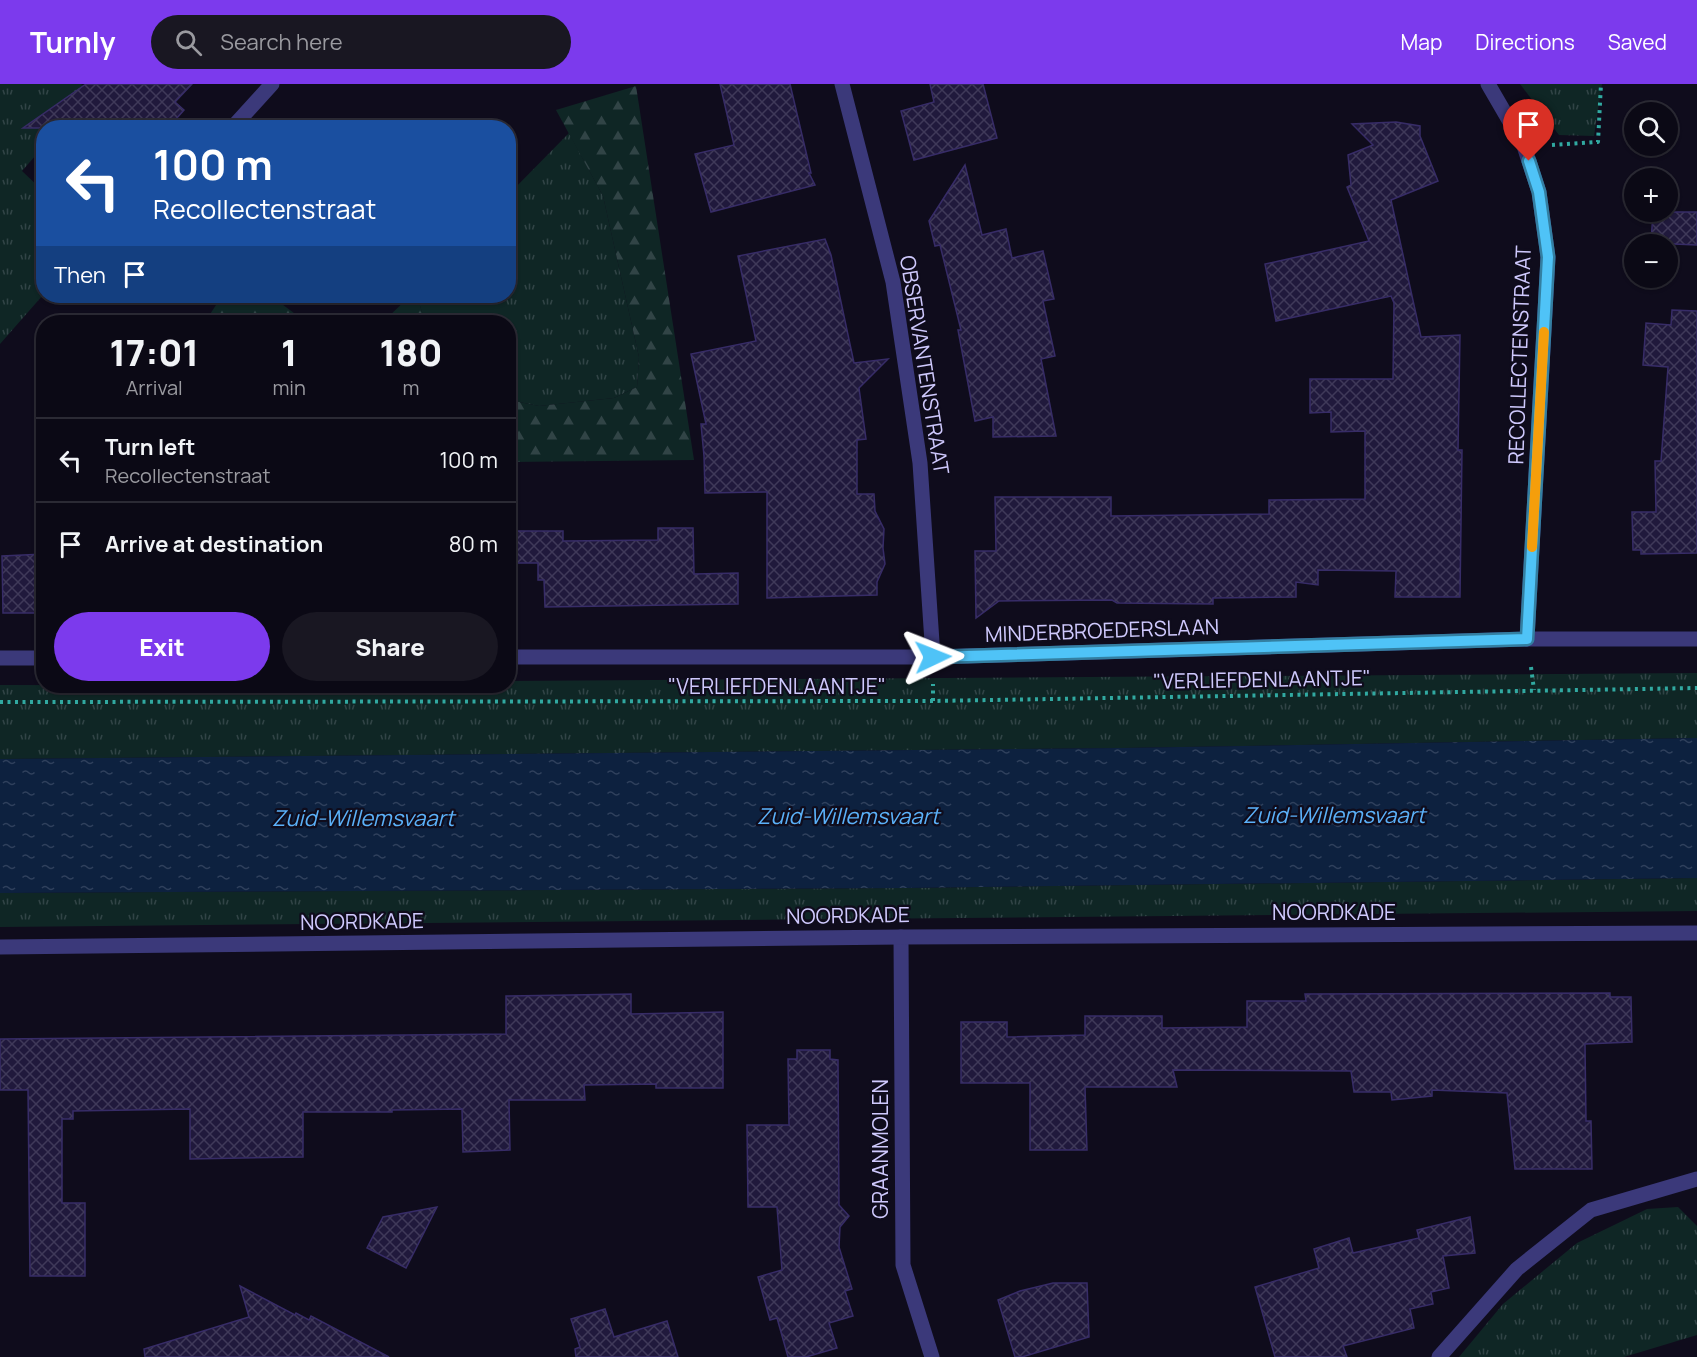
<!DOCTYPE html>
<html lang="en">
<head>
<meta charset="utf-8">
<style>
	:root { --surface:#0b0915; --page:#191722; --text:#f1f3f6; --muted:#9a9aa0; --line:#2b2a34; --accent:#7c3aed }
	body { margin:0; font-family:Manrope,sans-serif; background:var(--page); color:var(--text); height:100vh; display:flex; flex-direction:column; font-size:22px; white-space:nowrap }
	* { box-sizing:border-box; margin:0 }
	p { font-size:20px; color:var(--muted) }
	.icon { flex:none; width:33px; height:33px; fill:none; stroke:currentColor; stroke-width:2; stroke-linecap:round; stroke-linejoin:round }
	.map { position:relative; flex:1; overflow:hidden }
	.side { position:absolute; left:36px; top:231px; width:480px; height:378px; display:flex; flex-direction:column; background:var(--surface); border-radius:24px; box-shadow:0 2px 4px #0004,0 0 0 2px var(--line) }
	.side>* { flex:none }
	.top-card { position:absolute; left:36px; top:36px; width:480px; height:183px; border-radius:24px; box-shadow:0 2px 4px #0004,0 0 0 2px var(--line); background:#1a4fa0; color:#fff; overflow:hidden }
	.buttons { position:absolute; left:1624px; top:18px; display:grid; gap:12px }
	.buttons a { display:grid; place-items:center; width:54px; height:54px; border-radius:50%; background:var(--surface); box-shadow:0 2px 4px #0004,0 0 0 2px var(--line); font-size:30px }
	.pin { position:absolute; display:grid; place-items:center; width:51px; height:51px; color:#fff; margin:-62px -26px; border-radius:50% 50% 50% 0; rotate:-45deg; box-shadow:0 0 6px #0007 }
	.pin .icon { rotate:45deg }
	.me { position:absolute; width:66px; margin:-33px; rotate:88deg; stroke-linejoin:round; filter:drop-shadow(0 0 4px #0008) }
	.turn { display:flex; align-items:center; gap:21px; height:126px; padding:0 18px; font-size:27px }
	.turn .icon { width:78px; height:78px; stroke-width:2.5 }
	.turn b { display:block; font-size:42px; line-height:51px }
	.then { display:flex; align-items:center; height:57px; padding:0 18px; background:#0003; gap:12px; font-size:22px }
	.eta { display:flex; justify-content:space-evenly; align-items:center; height:102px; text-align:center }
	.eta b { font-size:36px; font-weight:800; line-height:42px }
	.primary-button { display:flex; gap:12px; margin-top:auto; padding:12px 18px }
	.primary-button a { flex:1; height:69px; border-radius:36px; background:var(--accent); color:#fff; font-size:24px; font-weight:800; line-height:69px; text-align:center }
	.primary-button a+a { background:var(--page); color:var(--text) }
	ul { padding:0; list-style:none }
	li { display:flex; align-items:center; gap:18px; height:84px; padding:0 18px; border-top:2px solid var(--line) }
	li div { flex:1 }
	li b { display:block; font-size:22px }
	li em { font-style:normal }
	header { display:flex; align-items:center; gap:36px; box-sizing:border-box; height:84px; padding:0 30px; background:var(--accent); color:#fff }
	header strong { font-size:28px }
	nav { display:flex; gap:33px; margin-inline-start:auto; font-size:21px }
	.search { width:420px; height:54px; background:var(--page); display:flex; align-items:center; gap:15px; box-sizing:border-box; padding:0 21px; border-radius:33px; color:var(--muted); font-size:22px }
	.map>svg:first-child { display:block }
	.grass { fill:url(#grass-tufts) }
	.forest { fill:url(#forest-firs) }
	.water { fill:url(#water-ripples) }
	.building { fill:url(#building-cross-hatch); stroke:#372c67; stroke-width:1.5 }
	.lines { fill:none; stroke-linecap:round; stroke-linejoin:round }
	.path { stroke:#31a9a1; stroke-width:4; stroke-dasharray:3 4.5; stroke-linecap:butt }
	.service { stroke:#3b397a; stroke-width:15 }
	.minor { stroke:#3b397a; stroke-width:15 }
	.route-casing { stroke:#337fa1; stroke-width:15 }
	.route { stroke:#4fc3f7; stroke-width:10 }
	.slow { stroke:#f59e0b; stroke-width:10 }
	.labels { text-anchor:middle; stroke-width:4.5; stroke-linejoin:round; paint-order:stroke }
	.street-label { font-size:21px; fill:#cfc9fd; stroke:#0f0c1c }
	.water-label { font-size:22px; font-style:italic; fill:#5bb1f9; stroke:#0f0c1c }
</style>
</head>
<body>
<header>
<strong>Turnly</strong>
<div class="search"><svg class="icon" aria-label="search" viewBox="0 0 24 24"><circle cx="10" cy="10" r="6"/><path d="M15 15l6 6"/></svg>Search here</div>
<nav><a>Map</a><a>Directions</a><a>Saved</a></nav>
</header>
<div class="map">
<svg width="1697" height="1273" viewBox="0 0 1697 1273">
	<defs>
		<pattern id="grass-tufts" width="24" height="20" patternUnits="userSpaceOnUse" patternTransform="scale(1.5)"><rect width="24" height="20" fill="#0f2625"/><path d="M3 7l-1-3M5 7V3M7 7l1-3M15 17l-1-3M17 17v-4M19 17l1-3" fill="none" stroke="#314446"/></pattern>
		<pattern id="forest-firs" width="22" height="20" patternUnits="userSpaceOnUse" patternTransform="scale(1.5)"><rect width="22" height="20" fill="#0f2625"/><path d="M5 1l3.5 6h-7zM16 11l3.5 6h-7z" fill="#314446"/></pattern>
		<pattern id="water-ripples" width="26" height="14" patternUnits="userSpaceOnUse" patternTransform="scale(1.5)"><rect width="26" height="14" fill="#0d213f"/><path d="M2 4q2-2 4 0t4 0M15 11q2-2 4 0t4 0" fill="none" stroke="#2f405c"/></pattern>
		<pattern id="building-cross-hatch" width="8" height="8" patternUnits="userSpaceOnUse" patternTransform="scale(1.5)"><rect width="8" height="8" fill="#20193c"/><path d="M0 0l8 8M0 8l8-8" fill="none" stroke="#3f3959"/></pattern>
	</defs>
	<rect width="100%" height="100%" fill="#0f0c1c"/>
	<g class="grass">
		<polygon points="0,0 81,0 91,9 44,44 43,63 22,87 43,107 43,211 0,260"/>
		<polygon points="1520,0 1602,0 1594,52 1559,51"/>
		<polygon points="569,49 603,112 639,273 637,303 614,314 539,322 509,316 508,238 425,238 417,212 508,212 509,110"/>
		<polygon points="1697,589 1697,654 1121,664 0,675 0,601 508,602 509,597"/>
		<polygon points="1697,794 1697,827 0,843 0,809 906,804"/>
		<polygon points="1678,1123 1697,1142 1697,1251 1624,1273 1459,1273 1503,1220 1577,1159 1647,1125"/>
	</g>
	<g class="forest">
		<polygon points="636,2 694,376 509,378 509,316 539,322 614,314 637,303 639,273 603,112 556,26"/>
		<polygon points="225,212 271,212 306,238 205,238 218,218"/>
		<polygon points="410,212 417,212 425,238 383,238"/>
	</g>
	<polygon class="water" points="1697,654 1697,794 906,804 0,809 0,675 1121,664"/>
	<g class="building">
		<polygon points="86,0 192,0 175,18 184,26 168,44 23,44"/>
		<polygon points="720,0 790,0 811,89 809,89 815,101 711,128 695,70 734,61"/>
		<polygon points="930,0 983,0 997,54 914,76 901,27 934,18"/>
		<polygon points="1396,38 1420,42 1420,52 1438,97 1391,116 1421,253 1460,251 1458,366 1462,366 1460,513 1395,513 1396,487 1318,486 1318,501 1296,498 1296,513 1213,514 1213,520 1117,519 1112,516 999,517 976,534 975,467 996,467 995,413 1111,413 1111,432 1269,430 1269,416 1365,415 1365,347 1331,348 1331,328 1310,329 1310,295 1393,295 1394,219 1391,212 1276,237 1265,180 1369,157 1347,103 1351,101 1348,71 1373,61 1352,40"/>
		<polygon points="965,81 982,151 1006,145 1012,174 1043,167 1054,215 1043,217 1055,272 1041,275 1056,352 993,353 993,333 975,337 958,246 961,246 940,161 935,162 929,137"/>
		<polygon points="1653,128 1697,128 1697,161 1651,159"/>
		<polygon points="825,155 831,171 854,279 888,275 859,304 866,355 857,356 857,410 874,410 875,427 884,445 883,464 885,480 877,498 877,511 767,514 767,408 705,409 704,372 701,340 706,340 691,270 756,257 738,172"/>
		<polygon points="1672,226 1697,227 1697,469 1641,470 1641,466 1633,466 1632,428 1656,428 1655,377 1661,377 1668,283 1643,281 1646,239 1671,241"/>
		<polygon points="658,444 693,444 694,490 738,489 738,520 545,523 544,496 538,496 538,479 517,479 517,447 563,447 563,457 658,456"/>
		<polygon points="44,470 44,526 38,526 38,529 3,529 2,472"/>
		<polygon points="1610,909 1610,913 1631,913 1632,958 1585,960 1586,1037 1591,1037 1592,1085 1515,1085 1507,1009 1432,1006 1432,1012 1392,1016 1391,1008 1354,1008 1351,987 1173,986 1177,1003 1085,1003 1087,1066 1030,1066 1030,999 961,999 961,938 1007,938 1007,953 1085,951 1085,932 1162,932 1162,944 1247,943 1247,917 1306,917 1305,910"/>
		<polygon points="631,910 631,930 723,928 723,1004 656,1004 656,1000 584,1001 585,1016 509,1016 510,1066 463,1068 462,1025 392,1026 392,1028 303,1028 303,1073 190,1075 190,1025 73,1027 73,1035 62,1035 62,1119 85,1119 85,1192 30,1192 28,1006 0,1006 0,955 506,950 506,912"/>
		<polygon points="797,966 830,966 830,975 838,976 839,1121 849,1132 840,1143 839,1163 852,1205 845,1207 853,1232 829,1239 837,1264 806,1273 788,1273 777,1234 770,1236 758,1193 782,1186 777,1123 748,1123 747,1041 789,1041 788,975 797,975"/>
		<polygon points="437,1123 406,1184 367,1164 383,1133"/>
		<polygon points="1470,1133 1475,1169 1443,1172 1449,1204 1431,1208 1433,1220 1410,1225 1414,1244 1343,1262 1347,1273 1275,1273 1255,1203 1319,1184 1314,1165 1349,1154 1353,1169 1419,1154 1417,1146"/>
		<polygon points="1053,1199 1087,1199 1089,1253 1022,1273 1015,1273 998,1216 1020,1207"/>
		<polygon points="240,1202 295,1231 296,1229 309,1236 311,1232 389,1273 145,1273 144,1265 249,1233"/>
		<polygon points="605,1225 614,1253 667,1237 678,1273 576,1273 575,1265 580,1263 571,1235"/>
	</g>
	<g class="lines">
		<g class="path">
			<polyline points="1552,61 1598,58 1601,0"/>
			<polyline points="1531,583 1534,606"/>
			<polyline points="933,617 933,600"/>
			<polyline points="0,618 933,617 1697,604"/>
		</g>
		<polyline class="service" points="232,44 272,0"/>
		<g class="minor">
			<polyline points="842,0 893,198 920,379 933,573"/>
			<polyline points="1488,0 1524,62 1539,108 1548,173 1527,555"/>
			<polyline points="508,573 933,573 1527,555 1697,555"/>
			<polyline points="0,574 44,574"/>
			<polyline points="901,853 903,1181 932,1273"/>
			<polyline points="0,863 901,853 1697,849"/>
			<polyline points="1439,1273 1517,1185 1591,1126 1697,1095"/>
		</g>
	</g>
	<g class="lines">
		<g class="route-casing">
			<polyline id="route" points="933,573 1527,555 1548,173 1539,108 1529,77"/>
		</g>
		<use href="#route" class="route"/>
		<polyline class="slow" points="1532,463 1544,248"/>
	</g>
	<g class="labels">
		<g class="street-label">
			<text transform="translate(1520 271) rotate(-88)" y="7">RECOLLECTENSTRAAT</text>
			<text transform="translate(924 281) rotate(81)" y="7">OBSERVANTENSTRAAT</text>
			<text transform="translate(1102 547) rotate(-2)" y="7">MINDERBROEDERSLAAN</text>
			<text transform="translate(1262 596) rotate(-1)" y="7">"VERLIEFDENLAANTJE"</text>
			<text x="777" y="610">"VERLIEFDENLAANTJE"</text>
			<text x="1334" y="836">NOORDKADE</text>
			<text transform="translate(848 832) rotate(-1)" y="7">NOORDKADE</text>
			<text transform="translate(362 838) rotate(-1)" y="7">NOORDKADE</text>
			<text transform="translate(881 1065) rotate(-90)" y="7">GRAANMOLEN</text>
		</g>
		<g class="water-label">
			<text x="1334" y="739">Zuid-Willemsvaart</text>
			<text x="848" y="740">Zuid-Willemsvaart</text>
			<text x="363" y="742">Zuid-Willemsvaart</text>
		</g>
	</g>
</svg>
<div class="buttons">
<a><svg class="icon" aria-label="search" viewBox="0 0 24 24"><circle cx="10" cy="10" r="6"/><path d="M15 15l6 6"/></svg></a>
<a>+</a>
<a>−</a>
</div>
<div class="pin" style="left:1529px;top:77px;background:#d93025"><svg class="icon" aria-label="arrive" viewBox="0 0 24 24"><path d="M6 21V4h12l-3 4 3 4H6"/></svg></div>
<svg class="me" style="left:933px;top:573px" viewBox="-20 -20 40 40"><path d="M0-17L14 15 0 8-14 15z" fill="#4fc3f7" stroke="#fff" stroke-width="4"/></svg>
<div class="top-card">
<div class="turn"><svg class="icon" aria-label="left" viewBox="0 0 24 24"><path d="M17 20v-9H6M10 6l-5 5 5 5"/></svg><div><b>100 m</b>Recollectenstraat</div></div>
<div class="then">Then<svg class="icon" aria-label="arrive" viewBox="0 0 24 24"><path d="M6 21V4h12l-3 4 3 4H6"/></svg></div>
</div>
<section class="side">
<div class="eta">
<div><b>17:01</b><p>Arrival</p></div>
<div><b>1</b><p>min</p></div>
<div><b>180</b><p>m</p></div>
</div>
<ul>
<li><svg class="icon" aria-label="left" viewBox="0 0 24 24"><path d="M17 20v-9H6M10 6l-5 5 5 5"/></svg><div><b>Turn left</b><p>Recollectenstraat</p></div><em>100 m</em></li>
<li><svg class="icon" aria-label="arrive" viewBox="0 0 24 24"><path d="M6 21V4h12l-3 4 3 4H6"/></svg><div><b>Arrive at destination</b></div><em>80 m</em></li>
</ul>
<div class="primary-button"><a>Exit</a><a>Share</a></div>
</section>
</div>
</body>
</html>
